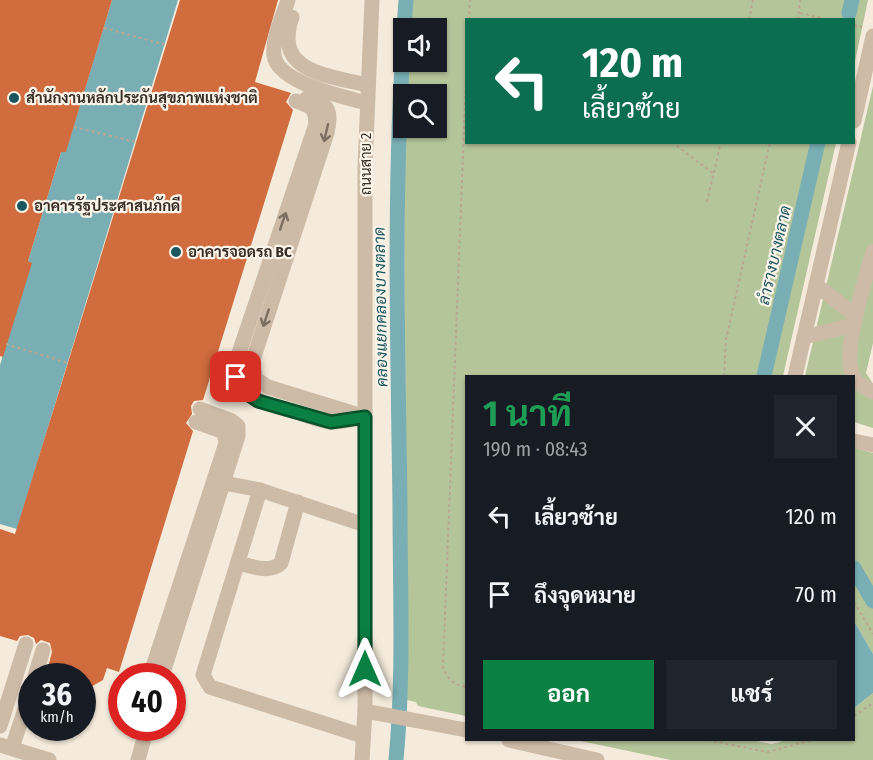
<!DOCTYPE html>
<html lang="th">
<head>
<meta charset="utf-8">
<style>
	:root { --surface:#171b24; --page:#20242c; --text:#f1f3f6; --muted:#9ea1a6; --accent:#0b8043 }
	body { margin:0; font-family:"Fira Sans Condensed",Sarabun,sans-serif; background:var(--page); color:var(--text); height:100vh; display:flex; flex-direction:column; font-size:22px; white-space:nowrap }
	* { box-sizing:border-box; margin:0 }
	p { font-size:20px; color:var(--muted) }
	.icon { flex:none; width:33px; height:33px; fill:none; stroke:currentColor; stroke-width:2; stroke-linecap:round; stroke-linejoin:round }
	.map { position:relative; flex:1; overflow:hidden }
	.details { position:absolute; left:465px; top:375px; width:390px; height:366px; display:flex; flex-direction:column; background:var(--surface); border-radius:0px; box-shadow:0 2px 4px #0004 }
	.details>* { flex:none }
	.guide { position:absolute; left:465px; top:18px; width:390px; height:126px; border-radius:0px; box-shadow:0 2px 4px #0004; background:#0b6e4f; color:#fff; overflow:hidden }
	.tools { position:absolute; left:393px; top:18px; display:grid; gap:12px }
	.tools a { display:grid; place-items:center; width:54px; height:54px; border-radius:0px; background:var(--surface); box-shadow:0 2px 4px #0004; font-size:30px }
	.speed { position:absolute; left:18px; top:663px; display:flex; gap:12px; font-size:30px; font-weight:700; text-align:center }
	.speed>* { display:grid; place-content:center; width:78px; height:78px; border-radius:50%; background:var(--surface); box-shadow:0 2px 4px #0004; line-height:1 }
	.speed small { font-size:15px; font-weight:400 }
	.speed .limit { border:9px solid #d22; background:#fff; color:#111 }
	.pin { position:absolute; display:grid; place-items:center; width:51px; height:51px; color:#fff; margin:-26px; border-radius:12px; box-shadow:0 3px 9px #0006 }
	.me { position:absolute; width:66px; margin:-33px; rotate:0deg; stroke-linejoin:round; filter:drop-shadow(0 0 4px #0008) }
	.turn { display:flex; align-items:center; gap:21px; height:126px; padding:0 18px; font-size:27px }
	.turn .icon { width:78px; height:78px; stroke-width:2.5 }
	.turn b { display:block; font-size:42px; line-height:51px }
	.round { display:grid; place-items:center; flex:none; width:63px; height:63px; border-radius:0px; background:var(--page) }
	.headline { display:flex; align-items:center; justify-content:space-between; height:102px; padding:0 18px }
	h1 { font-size:36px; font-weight:700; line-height:45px; color:#1e9e55 }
	.button { display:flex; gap:12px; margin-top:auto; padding:12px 18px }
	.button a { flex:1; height:69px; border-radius:0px; background:var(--accent); color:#fff; font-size:24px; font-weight:700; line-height:69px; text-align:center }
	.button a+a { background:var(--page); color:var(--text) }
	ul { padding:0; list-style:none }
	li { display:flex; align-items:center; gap:18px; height:78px; padding:0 18px }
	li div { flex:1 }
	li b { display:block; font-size:22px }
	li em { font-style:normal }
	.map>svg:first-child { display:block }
	.green { fill:#b4c59a }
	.water { fill:#78aeb4 }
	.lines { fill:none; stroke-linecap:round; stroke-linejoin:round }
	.canal { stroke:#78aeb4; stroke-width:15 }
	.building { fill:#d06c3e }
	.path { stroke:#baa591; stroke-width:2; stroke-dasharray:3 3; stroke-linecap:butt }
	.minor { stroke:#cebba7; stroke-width:15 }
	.oneway { stroke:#7c6e61 }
	.route-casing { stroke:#07532c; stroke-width:15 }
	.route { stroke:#0b8043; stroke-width:10 }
	.poi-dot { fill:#19565f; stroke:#fbf4e9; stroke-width:2 }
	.labels { text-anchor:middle; stroke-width:4.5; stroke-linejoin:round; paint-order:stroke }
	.poi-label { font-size:15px; font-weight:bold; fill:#392f28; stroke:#fbf4e9; text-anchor:start }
	.street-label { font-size:15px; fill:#392f28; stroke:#fbf4e9 }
	.water-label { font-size:16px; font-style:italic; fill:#19565f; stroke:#fbf4e9 }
</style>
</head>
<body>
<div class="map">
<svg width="873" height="760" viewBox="0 0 873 760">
	<rect width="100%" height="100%" fill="#f4ebdc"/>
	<g class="green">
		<polygon points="411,0 868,0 854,66 854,20 466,20 466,142 836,143 783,376 466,376 466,716 418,706 416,702 407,700 404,128 436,128 436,94 406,94 407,62 436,62 436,28 409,28"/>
		<polygon points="873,86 873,343 866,373 873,384 873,428 854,422 854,376 805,376"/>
		<polygon points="854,448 873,453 873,654 854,621"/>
		<polygon points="873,693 873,760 671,760 576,740 750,740 772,744 787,740 854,740 854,708"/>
	</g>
	<g class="water">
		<polygon points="112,0 178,0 17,529 0,524 0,365 31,263 28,261 61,152 66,151"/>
		<polygon points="854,621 873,654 873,693 854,708"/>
	</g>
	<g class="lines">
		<g class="canal">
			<polyline points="849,13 852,0"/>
			<polyline points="404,28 406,0"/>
			<polyline points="764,376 818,142"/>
			<polyline points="854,568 873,601"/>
			<path d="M 396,760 C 404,676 400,591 400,506 C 398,349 393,191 404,34"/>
		</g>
	</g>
	<g class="building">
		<polygon points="0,0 112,0 66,152 61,152 28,261 32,263 3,357 0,356"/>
		<polygon points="180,0 278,0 255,82 291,93 286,102 293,110 203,400 194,401 191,406 192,414 186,423 193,431 119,672 107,668 103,680 82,692 82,676 50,676 47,671 52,652 50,643 41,640 36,644 34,638 28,635 20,636 17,641 0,636 0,529 15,534"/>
	</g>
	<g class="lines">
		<g class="path">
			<polyline points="800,13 830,20"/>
			<polyline points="469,20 470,0"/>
			<polyline points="749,20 753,0"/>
			<polyline points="798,20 800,0"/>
			<polyline points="854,25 862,27"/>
			<polyline points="104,28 166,45"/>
			<path d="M 466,78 L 443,667 C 448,680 453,684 466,687"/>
			<polyline points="74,127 136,142"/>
			<polyline points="672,142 714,174"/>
			<polyline points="707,202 721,142"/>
			<polyline points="6,344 68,363"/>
			<polyline points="724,376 726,340 770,142"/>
			<polyline points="854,602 873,634"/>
			<polyline points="854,716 873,703"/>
			<polyline points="708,740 767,752 812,740"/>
		</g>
		<g class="minor">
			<path d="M 288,0 C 283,17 272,37 274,55 C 277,83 343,96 366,103"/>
			<path d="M 292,17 C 273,72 326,75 367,85"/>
			<path d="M 307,98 C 331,105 331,111 327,133 L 252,363 L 256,379 L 268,387 L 362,416"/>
			<path d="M 296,101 C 311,106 315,107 316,124 L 238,356 C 227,397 267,404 296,412 C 307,415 321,422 332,422 C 343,422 355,419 365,417"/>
			<polyline points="854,121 873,36"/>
			<polyline points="816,285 856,316"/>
			<polyline points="804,337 854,325"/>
			<polyline points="795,376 849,142"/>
			<path d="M 853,376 C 841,351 866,279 873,251"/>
			<polyline points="854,378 856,382 873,392"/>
			<polyline points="854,441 873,445"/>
			<polyline points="224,483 260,490 365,525"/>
			<polyline points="260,490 203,675 210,687 363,736"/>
			<path d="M 238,563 C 251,566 270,574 281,563 L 298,502"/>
			<polyline points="35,676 43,650"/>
			<polyline points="150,676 226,443 224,432 196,422"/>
			<polyline points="162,676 238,436 238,426 232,421 200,409"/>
			<polyline points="365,711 466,730"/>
			<polyline points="0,726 26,644"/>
			<polyline points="509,740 597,760"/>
			<polyline points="0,745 49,760"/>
			<polyline points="12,748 32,688"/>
			<polyline points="138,760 147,728"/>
			<polyline points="362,760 365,711 365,168 372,0"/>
		</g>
	</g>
	<defs><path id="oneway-shaft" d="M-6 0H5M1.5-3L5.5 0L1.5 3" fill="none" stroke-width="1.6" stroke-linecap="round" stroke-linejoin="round" transform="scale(1.5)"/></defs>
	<g class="oneway">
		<use href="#oneway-shaft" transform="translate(326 133) rotate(103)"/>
		<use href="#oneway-shaft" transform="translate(283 221) rotate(-71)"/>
		<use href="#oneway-shaft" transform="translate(266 318) rotate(108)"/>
	</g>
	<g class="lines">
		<g class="route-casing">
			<polyline id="route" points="236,377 245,392 258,401 331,422 365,417 365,669"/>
		</g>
		<use href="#route" class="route"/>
	</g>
	<g class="poi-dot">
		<circle cx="14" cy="98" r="6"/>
		<circle cx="22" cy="206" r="6"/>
		<circle cx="176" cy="252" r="6"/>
	</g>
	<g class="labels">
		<g class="poi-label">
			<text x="26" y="103">สำนักงานหลักประกันสุขภาพแห่งชาติ</text>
			<text x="34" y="211">อาคารรัฐประศาสนภักดี</text>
			<text x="188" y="257">อาคารจอดรถ BC</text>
		</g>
		<g class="street-label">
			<text transform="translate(366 164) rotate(-90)" y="5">ถนนสาย 2</text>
		</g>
		<g class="water-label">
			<text transform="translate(774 255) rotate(-77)" y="6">ลำรางบางตลาด</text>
			<text transform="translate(380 307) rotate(-91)" y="6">คลองแยกคลองบางตลาด</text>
		</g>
	</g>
</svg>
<div class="tools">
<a><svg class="icon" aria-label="sound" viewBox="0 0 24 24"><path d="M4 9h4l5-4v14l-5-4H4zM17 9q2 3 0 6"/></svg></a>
<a><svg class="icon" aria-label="search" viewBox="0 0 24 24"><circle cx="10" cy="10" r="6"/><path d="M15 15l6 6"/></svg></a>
</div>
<div class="speed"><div>36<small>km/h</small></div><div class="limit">40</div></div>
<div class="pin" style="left:236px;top:377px;background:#d93025"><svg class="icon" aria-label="arrive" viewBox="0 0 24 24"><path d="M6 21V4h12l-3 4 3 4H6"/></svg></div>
<svg class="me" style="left:365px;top:669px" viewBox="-20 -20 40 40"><path d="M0-17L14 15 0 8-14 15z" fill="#0b8043" stroke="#fff" stroke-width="4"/></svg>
<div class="guide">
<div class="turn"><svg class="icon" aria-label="left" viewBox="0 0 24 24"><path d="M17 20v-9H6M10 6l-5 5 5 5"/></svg><div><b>120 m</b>เลี้ยวซ้าย</div></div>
</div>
<section class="details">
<div class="headline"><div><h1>1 นาที</h1><p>190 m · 08:43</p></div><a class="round"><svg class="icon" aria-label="close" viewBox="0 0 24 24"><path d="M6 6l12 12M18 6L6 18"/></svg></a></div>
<ul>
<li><svg class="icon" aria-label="left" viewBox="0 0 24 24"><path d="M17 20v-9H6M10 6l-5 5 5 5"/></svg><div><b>เลี้ยวซ้าย</b></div><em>120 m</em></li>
<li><svg class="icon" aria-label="arrive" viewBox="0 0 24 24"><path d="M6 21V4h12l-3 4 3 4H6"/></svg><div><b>ถึงจุดหมาย</b></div><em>70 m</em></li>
</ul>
<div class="button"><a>ออก</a><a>แชร์</a></div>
</section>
</div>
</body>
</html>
